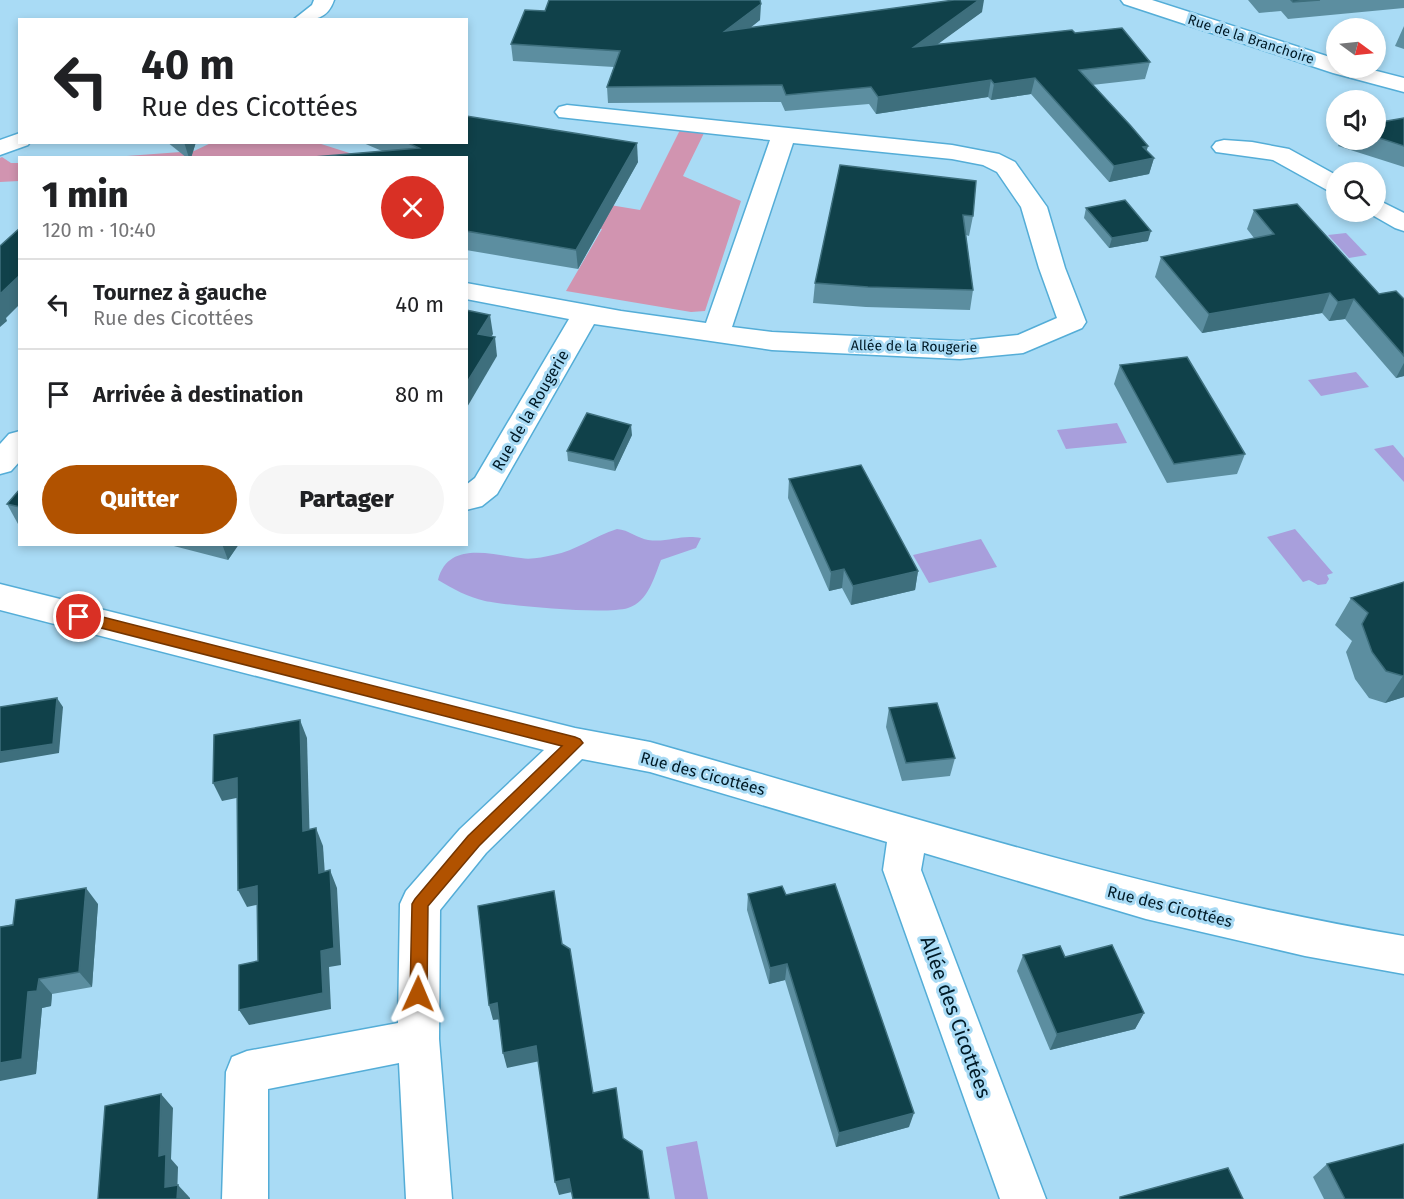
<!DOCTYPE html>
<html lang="fr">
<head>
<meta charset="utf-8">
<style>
	:root { --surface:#fff; --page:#f6f6f6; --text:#202124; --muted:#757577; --line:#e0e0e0; --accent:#b15200 }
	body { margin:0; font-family:"Fira Sans",sans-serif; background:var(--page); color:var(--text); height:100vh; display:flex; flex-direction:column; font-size:22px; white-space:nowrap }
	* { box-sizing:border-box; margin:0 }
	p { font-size:20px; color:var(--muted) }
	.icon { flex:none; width:33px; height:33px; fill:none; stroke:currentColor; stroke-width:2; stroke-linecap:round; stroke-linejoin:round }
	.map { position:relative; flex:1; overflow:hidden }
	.details { position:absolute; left:18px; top:156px; width:450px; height:390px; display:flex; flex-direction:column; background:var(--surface); border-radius:0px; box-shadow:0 3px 9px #0003 }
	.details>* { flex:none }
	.guide { position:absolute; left:18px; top:18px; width:450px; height:126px; border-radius:0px; box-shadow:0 3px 9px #0003; background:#fff; color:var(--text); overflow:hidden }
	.needle { width:39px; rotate:105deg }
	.tools { position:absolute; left:1326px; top:18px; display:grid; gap:12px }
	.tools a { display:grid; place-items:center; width:60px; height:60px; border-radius:50%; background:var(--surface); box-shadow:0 3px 9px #0003; font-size:30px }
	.pin { position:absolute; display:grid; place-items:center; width:51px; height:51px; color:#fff; margin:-26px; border:3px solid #fff; border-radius:50%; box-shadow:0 2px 6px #0007 }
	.me { position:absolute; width:66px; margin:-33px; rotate:1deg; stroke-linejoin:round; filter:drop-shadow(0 0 4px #0008) }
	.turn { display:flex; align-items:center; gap:21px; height:126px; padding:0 24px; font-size:27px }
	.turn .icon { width:78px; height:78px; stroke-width:2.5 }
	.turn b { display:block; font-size:42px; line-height:51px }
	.round { display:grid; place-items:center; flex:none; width:63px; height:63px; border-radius:32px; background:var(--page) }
	.headline { display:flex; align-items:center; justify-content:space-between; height:102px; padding:0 24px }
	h1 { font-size:36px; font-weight:800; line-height:45px }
	.primary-button { display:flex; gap:12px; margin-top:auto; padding:12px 24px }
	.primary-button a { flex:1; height:69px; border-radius:36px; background:var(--accent); color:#fff; font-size:24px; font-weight:800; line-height:69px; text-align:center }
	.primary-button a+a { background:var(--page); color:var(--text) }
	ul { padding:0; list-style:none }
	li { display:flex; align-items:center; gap:18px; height:90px; padding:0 24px; border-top:2px solid var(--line) }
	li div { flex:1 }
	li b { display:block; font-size:22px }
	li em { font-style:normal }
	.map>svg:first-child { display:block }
	.green { fill:#d194b0 }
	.water { fill:#a89fdc }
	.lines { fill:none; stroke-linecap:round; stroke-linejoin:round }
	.street-casing { stroke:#54add7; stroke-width:3 }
	.secondary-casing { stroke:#54add7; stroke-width:3 }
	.street { fill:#fff; fill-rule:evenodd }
	.secondary { fill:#fff; fill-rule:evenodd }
	.wall { fill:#5c8ea0 }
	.shaded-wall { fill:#3e6f7d }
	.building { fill:#10414a; stroke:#3e6f7d; stroke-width:1.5 }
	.route { fill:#b15200; stroke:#733500; stroke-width:1.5 }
	.labels { text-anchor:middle; stroke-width:6; stroke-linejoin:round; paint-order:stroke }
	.far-street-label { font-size:14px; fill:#001a26; stroke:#a9dbf5 }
	.street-label { font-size:16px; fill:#001a26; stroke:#a9dbf5 }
	.near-street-label { font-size:20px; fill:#001a26; stroke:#a9dbf5 }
</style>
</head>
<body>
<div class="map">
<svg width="1404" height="1199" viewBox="0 0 1404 1199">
	<rect width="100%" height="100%" fill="#a9dbf5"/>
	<g class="green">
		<polygon points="681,128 706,129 683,176 741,201 705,311 691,312 566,291 602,229 490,210 466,181 640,210"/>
		<polygon points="213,142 318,143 362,157 100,158 194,151"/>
		<polygon points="2,157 11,163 19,163 19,181 0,182 0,158"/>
	</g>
	<g class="water">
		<polygon points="1346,233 1367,255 1349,258 1328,235"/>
		<polygon points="1356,372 1369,387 1321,396 1308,380"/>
		<polygon points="1117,423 1127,443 1066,449 1057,430"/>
		<polygon points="1393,445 1404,458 1404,482 1374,449"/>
		<path d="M 617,529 C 629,530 637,538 648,540 C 668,543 680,534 701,538 L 696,548 L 661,560 C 654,577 649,601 628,608 C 605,615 511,606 485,601 C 468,597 453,589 438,580 C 448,540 492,555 521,558 C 531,560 543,557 553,555 C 576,551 594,536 617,529 Z"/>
		<polygon points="1295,529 1333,573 1327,575 1329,579 1326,584 1318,585 1309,580 1303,582 1267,537"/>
		<polygon points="981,539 997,567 929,583 913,555"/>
		<polygon points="697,1141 708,1199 675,1199 666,1147"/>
	</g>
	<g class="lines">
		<g class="street-casing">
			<g id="street">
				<path d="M 314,0 L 334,0 C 327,21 312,20 293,20 L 312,5 Z"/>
				<path d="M 567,105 L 952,145 L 999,154 L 1015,162 L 1047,207 L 1065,268 L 1086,322 L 1082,328 L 1023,353 L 960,359 L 772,350 L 594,324 L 497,494 L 482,506 L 466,510 L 466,485 L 475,478 L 569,319 L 466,299 L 466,283 L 621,311 L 706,323 L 770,140 L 559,117 L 555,112 L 559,107 ZM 793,143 L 952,159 L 983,165 L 997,172 L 1021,207 L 1039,268 L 1057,318 L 1018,335 L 960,341 L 772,332 L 732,327 Z"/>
				<polygon points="20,133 20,142 30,142 28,145 0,155 0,140"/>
				<polygon points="1224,140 1252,142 1289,149 1336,175 1336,192 1327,190 1273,160 1216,152 1212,147 1216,142"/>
				<polygon points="1376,199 1404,213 1404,231 1395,228 1367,212 1376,212"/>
				<polygon points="20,431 20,461 11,471 0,474 0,444 9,434"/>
				<path d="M 0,584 L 575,728 L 650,742 C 900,813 1148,893 1404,936 L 1404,974 L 1305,956 L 1146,919 L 924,853 L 921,870 L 1046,1199 L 1000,1199 L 883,870 L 887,842 L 650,772 L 582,759 L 486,853 L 440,910 L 439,1039 L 452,1199 L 406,1199 L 399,1063 L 268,1089 L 268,1199 L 222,1199 L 226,1072 L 232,1057 L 247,1051 L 398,1023 L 400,904 L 406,891 L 460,829 L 544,750 L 0,610 Z"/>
			</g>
		</g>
		<g class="secondary-casing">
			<polygon id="secondary" points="1121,0 1152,0 1336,59 1336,68 1365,68 1404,78 1404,92 1333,73 1124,4"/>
		</g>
		<use href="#street" class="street"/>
		<use href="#secondary" class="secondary"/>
	</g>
	<g class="wall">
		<polygon points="1248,0 1404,0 1404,8 1288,19 1281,11 1259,13"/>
		<polygon points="982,12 937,44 1075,33 1150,62 1145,79 1092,85 1148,146 1146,150 1154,158 1149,174 1109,182 1031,94 991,100 988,97 876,114 869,104 785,111 781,102 608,103 607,87 614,67 513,61 511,44 760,20 750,28"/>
		<polygon points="1404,26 1404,49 1395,46"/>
		<polygon points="1404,118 1404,167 1338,146 1341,140 1376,140 1376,123"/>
		<polygon points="167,142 196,142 191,158 187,158"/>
		<polygon points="361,142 466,142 638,162 578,269 466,250 466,158 382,151"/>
		<polygon points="840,165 973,216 969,236 966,235 973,290 970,310 866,307 813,303 815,283"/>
		<polygon points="1086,208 1148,241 1109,248 1084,218"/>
		<polygon points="1254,210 1379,294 1404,299 1404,376 1396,378 1345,319 1329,321 1322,313 1202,333 1155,277 1161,257 1254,238 1247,229"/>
		<polygon points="1120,365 1245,454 1237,474 1167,483 1114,384"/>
		<polygon points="632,435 615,471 568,461 567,451"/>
		<polygon points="789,479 918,571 915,590 851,605 842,588 829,591 788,498"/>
		<polygon points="20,489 20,524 18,524 7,504"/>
		<polygon points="166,544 239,544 228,560"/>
		<polygon points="1404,582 1404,697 1385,703 1369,698 1355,679 1346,652 1352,641 1335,625 1351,598"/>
		<polygon points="889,708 955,758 950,776 902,781 886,727"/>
		<polygon points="748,894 786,895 909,1127 836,1147 785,980 769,984 747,910"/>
		<polygon points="98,904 92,987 52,994 51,1006 42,1008 36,1074 0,927"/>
		<polygon points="1023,955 1065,957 1144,1013 1135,1029 1050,1050 1017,971"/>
		<polygon points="1327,1164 1404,1199 1324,1199 1313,1177"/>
	</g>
	<g class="shaded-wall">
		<polygon points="979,0 984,0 982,12 912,63 914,47"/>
		<polygon points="761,4 760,20 724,48 725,31"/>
		<polygon points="1035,78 1031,94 991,100 994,84"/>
		<polygon points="991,80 988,97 876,114 878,97"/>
		<polygon points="184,142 196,142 191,158 189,158"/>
		<polygon points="637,143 638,162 578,269 576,250"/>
		<polygon points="1148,146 1144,160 1154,158 1149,174 1109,182 1114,166 1143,147"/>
		<polygon points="1151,231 1148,241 1109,248 1112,238"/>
		<polygon points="20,275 20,304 6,318 7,321 0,327 0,294"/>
		<polygon points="1330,293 1322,313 1202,333 1209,314"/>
		<polygon points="1354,299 1345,319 1329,321 1338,302"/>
		<polygon points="490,315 493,334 481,353 478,334"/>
		<polygon points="495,337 497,356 466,409 466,384"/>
		<polygon points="1404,363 1404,376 1396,378"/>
		<polygon points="631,425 632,435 615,471 614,461"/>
		<polygon points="222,544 239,544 228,560"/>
		<polygon points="844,569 842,588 829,591 831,572"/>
		<polygon points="918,571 915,590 851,605 853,586"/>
		<polygon points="1404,675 1404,697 1385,703 1403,676"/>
		<polygon points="57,698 63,707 59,753 0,763 0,752"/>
		<polygon points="300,720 307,738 310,848 303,831"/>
		<polygon points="237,778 246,796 222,801 213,783"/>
		<polygon points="316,828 323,846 326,890 319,873"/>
		<polygon points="330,870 337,888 341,965 329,967 331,1009 249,1025 239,1010 321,951"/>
		<polygon points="257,886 265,903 247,907 238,890"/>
		<polygon points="86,888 98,904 92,987 79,972"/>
		<polygon points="787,964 785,980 769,984 770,968"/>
		<polygon points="39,979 52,994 51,1006 42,1008 36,1074 0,1081 0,1063 28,992"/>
		<polygon points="497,1003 502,1019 493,1020 489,1005"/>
		<polygon points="1144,1013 1135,1029 1050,1050 1057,1034"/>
		<polygon points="536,1046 540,1061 507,1068 503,1053"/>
		<polygon points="161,1094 173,1108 171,1159 178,1167 177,1199 165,1187 159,1156"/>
		<polygon points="914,1113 909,1127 836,1147 839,1133"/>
		<polygon points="569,1179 572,1192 559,1195 555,1182"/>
		<polygon points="178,1185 190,1198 190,1199 177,1199"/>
	</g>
	<g class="building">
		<polygon points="549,0 760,0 761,4 725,31 954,0 979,0 914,47 1072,30 1075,33 1122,28 1150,62 1079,70 1130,125 1148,146 1143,147 1154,158 1114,166 1035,78 994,84 991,80 878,97 871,87 786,95 782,85 607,87 620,51 511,44 525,10 545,11"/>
		<polygon points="1291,0 1320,0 1293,2"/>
		<polygon points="466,116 637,143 576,250 466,231 466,158 302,158 419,148 406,142 466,142"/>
		<polygon points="1404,118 1404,146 1376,137 1376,123"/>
		<polygon points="840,165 976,181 973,216 963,215 973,290 868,287 815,283"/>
		<polygon points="1125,200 1151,231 1112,238 1086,208"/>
		<polygon points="1297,204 1379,294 1396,291 1404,299 1404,356 1354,299 1338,302 1330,293 1209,314 1161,257 1274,234 1254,210"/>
		<polygon points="20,228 20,275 0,294 0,246"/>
		<polygon points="466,310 490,315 478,334 495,337 466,384"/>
		<polygon points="1187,357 1245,454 1174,464 1120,365"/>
		<polygon points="587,413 631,425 614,461 567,451"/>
		<polygon points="861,465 918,571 853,586 844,569 831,572 789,479"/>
		<polygon points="20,489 20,507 7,504"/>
		<polygon points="1404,582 1404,675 1403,676 1386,671 1372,652 1362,624 1368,613 1351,598"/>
		<polygon points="57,698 53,744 0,752 0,707"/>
		<polygon points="937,703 955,758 906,763 889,708"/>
		<polygon points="300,720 303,831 316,828 319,873 330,870 334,948 321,951 323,993 239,1010 239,965 258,961 257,886 238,890 237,778 213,783 214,735"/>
		<polygon points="835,884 914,1113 839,1133 787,964 770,968 748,894 782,886 786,895"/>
		<polygon points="86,888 79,972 39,979 37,991 28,992 22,1059 0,1063 0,927 13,925 16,900"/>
		<polygon points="554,891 562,944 570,949 593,1093 616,1088 623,1138 642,1151 649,1199 573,1199 569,1179 555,1182 536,1046 503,1053 497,1003 489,1005 478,906"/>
		<polygon points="1112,945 1144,1013 1057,1034 1023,955 1060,946 1065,957"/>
		<polygon points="161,1094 159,1156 166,1154 165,1187 178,1185 177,1199 98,1199 105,1106"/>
		<polygon points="1404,1144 1404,1199 1345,1199 1327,1164"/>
		<polygon points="1228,1168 1243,1199 1120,1199 1120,1197"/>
	</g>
	<polygon class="route" points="79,611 575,737 580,739 583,743 479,846 428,906 427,994 424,1000 418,1002 413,1000 410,994 412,904 415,899 468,836 562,746 74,621 72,617 74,613"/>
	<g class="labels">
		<g class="far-street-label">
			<text transform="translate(1251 39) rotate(18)" y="5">Rue de la Branchoire</text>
			<text transform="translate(914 346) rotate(1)" y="5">Allée de la Rougerie</text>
		</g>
		<g class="street-label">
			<text transform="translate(530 410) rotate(-60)" y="6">Rue de la Rougerie</text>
			<text transform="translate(703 773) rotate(15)" y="6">Rue des Cicottées</text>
			<text transform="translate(1170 906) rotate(14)" y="6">Rue des Cicottées</text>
		</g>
		<g class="near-street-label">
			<text transform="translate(956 1017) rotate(70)" y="7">Allée des Cicottées</text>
		</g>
	</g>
</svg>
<div class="tools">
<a><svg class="needle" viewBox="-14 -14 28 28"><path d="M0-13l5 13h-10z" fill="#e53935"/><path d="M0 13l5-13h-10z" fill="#757577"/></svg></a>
<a><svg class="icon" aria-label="sound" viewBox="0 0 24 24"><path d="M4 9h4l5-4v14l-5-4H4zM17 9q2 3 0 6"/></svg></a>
<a><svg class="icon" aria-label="search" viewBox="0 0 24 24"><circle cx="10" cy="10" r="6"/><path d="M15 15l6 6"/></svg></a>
</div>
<div class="pin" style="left:79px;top:617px;background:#d93025"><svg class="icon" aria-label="arrive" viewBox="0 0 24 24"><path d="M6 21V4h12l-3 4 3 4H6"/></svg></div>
<svg class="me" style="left:418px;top:994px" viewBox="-20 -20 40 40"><path d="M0-17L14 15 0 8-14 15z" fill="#b15200" stroke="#fff" stroke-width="4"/></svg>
<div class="guide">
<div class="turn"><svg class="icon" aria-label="left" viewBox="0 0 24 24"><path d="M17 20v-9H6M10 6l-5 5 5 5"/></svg><div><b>40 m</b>Rue des Cicottées</div></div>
</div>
<section class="details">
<div class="headline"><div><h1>1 min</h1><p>120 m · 10:40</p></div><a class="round" style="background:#d93025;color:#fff"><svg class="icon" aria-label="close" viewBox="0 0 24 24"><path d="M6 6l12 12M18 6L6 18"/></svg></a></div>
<ul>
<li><svg class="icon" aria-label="left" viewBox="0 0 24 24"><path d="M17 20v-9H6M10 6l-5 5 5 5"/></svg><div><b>Tournez à gauche</b><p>Rue des Cicottées</p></div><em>40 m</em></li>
<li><svg class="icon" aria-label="arrive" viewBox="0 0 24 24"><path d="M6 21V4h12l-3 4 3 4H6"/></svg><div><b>Arrivée à destination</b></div><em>80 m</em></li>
</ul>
<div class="primary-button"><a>Quitter</a><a>Partager</a></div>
</section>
</div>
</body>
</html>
